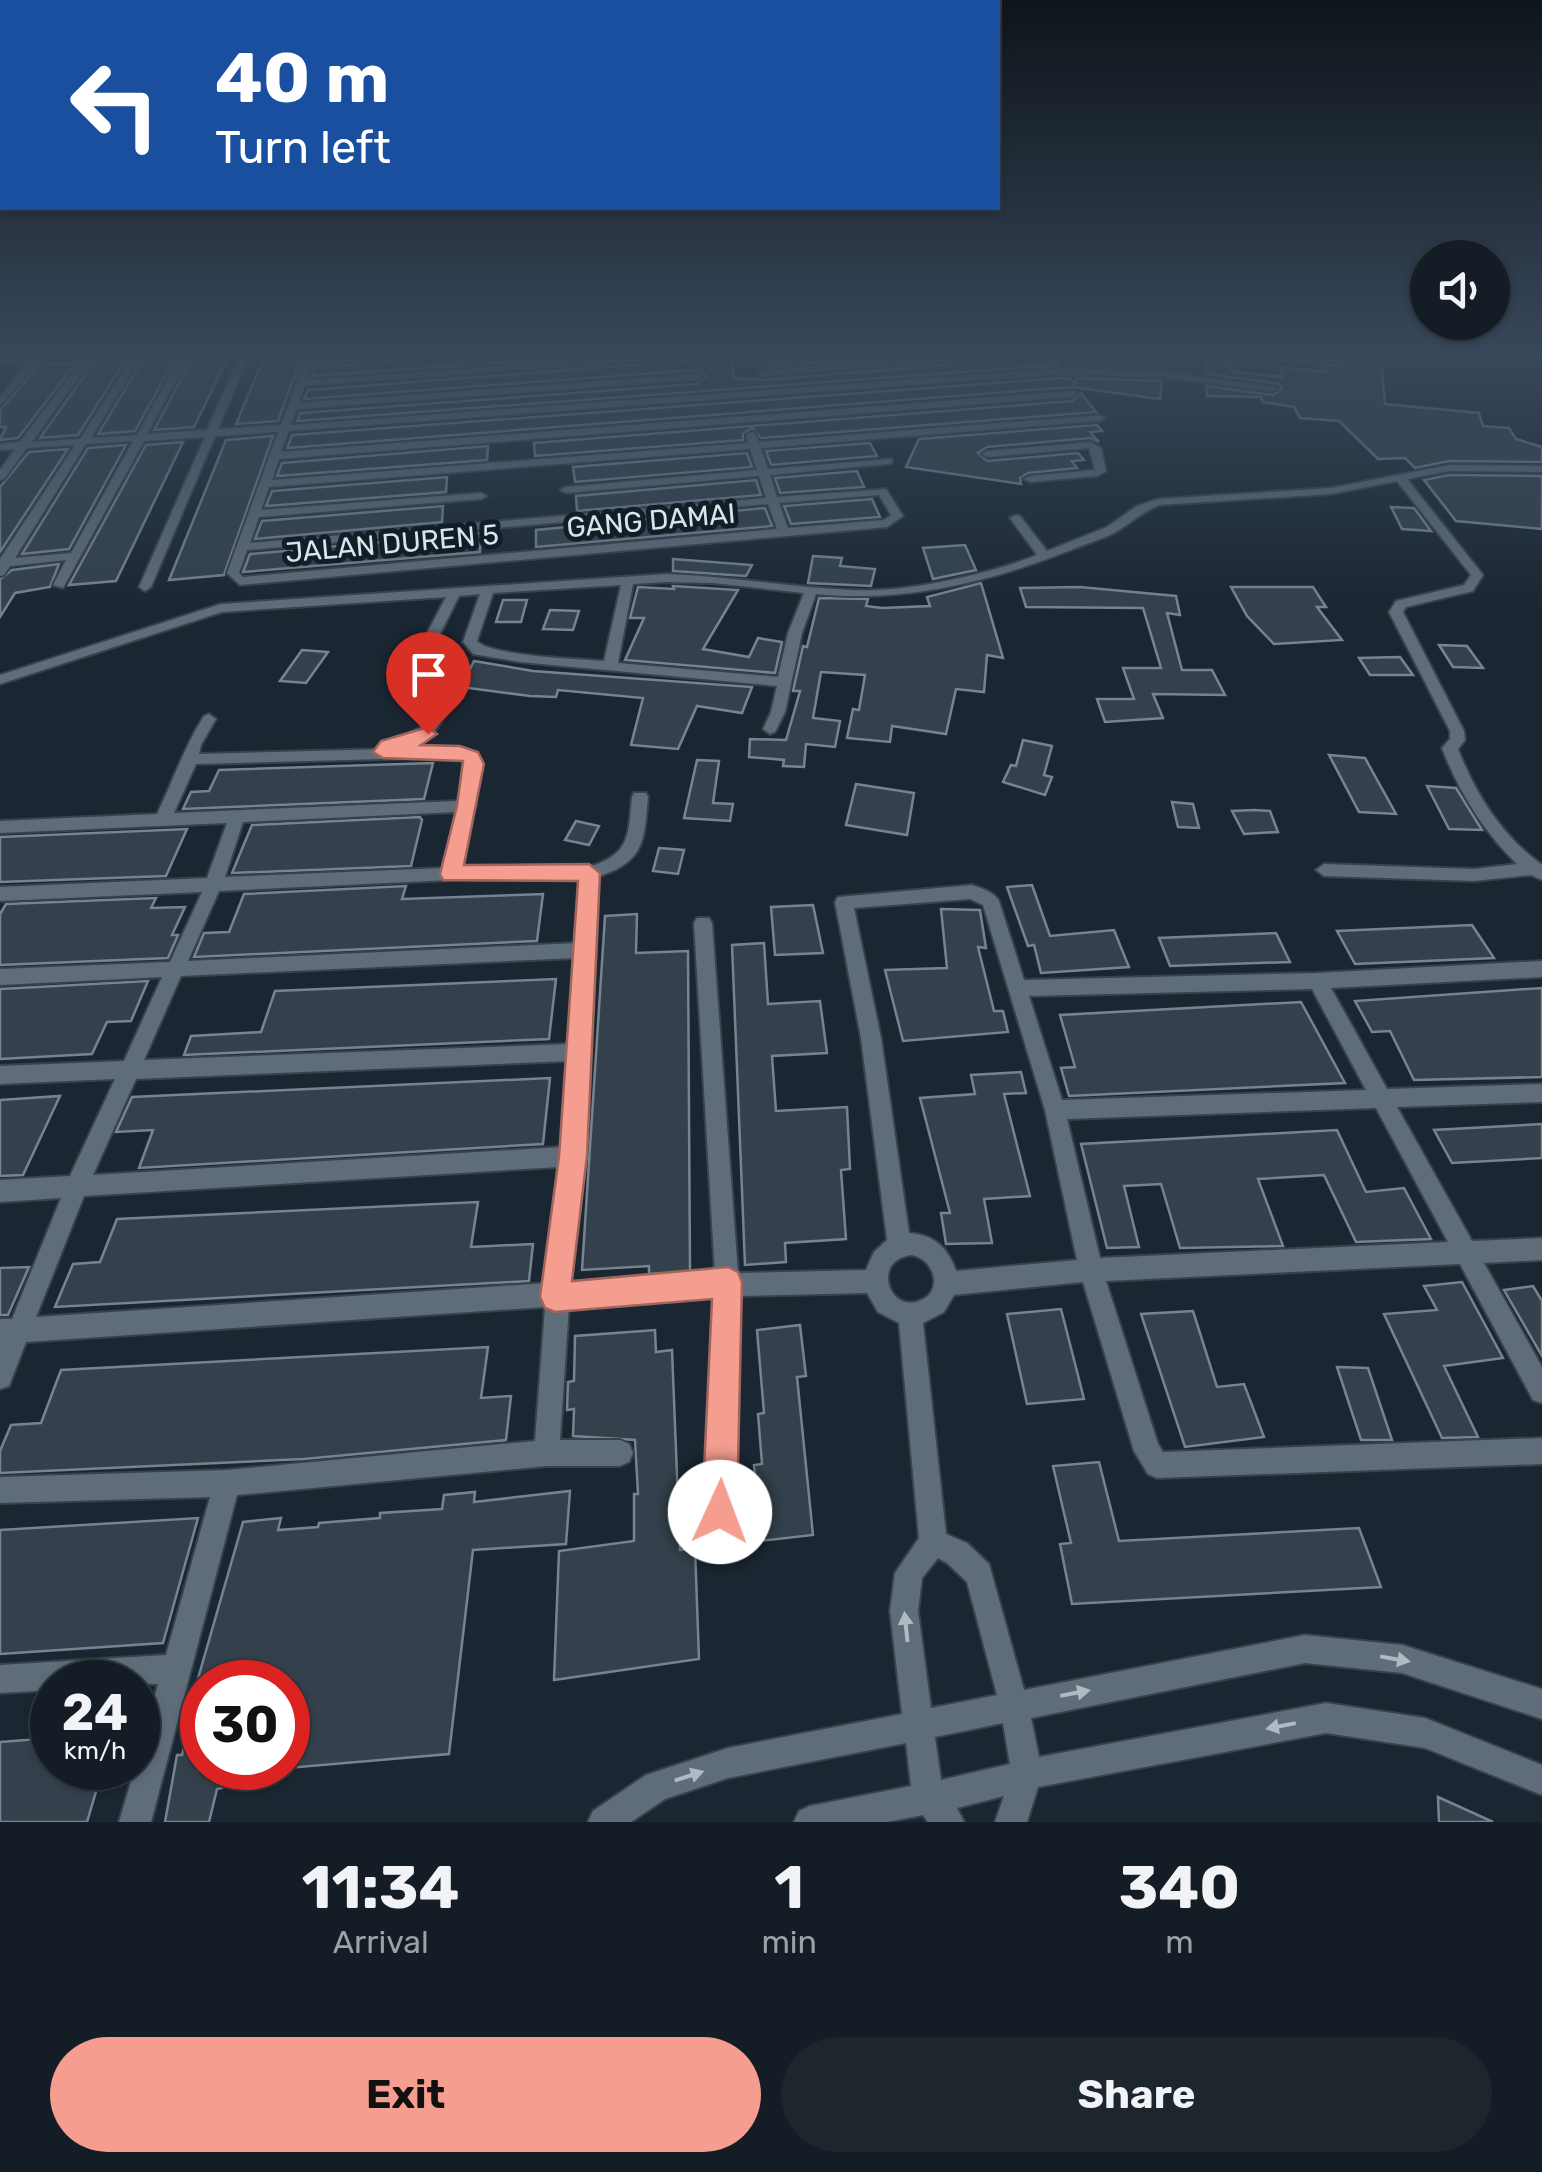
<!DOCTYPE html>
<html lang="en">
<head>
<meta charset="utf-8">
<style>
	:root { --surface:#141c25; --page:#1d252d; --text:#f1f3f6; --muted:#9da1a7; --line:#333a42; --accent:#f59d8f }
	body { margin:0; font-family:Rubik,sans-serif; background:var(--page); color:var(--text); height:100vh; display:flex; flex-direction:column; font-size:38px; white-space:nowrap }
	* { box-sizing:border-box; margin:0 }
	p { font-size:32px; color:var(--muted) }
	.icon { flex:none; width:55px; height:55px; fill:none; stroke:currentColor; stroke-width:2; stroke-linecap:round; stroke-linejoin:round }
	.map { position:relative; height:1822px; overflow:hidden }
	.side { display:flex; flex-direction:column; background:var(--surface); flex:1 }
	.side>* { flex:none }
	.guide { position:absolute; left:0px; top:0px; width:1000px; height:210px; box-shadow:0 2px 8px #0004,0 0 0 2px var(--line); background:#1a4fa0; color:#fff; overflow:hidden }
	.controls { position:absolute; left:1410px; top:240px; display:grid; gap:20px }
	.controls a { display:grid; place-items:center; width:100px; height:100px; border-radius:50%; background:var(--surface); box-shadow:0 2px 8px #0004,0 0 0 2px var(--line); font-size:50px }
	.speed { position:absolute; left:30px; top:1660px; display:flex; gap:20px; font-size:50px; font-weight:700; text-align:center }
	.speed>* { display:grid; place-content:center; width:130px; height:130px; border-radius:50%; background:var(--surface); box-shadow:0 2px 8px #0004,0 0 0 2px var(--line); line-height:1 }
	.speed small { font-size:25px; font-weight:400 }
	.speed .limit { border:15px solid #d22; background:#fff; color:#111 }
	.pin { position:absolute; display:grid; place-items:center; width:85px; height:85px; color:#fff; margin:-102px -42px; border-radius:50% 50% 50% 0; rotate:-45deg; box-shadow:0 0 10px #0007 }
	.pin .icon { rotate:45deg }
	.me { position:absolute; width:110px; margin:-55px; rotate:2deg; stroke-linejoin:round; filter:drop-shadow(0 0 8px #0008) }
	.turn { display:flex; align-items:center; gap:35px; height:210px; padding:0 50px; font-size:45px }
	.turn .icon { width:130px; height:130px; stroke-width:2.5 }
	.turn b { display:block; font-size:70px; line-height:85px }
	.eta { display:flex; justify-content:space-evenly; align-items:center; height:170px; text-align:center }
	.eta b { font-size:60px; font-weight:700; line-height:70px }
	.cta { display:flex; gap:20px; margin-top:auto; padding:20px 50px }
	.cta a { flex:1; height:115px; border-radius:60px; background:var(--accent); color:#111; font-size:40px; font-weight:700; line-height:115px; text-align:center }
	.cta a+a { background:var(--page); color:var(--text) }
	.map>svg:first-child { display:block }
	.building { fill:#34414c; stroke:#768491; stroke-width:2.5 }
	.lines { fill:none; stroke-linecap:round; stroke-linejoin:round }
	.street-casing { stroke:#38424b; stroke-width:4 }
	.street { fill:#5f6d7a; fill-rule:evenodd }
	.oneway { fill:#b0bac3 }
	.route { fill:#f59d8f; stroke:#9f665d; stroke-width:2.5 }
	.labels { text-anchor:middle; stroke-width:10; stroke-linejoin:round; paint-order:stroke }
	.far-street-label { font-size:28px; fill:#dbe3eb; stroke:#111d27 }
</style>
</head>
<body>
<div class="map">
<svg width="1542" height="1822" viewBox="0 0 1542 1822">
	<rect width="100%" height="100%" fill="#1a2631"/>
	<g class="building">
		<polygon points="146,355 177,355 135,431 98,434"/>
		<polygon points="194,355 229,355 194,427 154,430"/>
		<polygon points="265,355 302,355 278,421 236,424"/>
		<polygon points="460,355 606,355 312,376 315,368"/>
		<polygon points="716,355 733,355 733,378 763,380 1019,359 1023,355 1050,355 1058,365 297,421 300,413 697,384 706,376 697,370 304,399 308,390 712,359"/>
		<polygon points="768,355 916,355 772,366"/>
		<polygon points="128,356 78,435 40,438 97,358"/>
		<polygon points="1381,359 1385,404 1479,413 1483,426 1509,428 1516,439 1542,447 1542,462 1449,461 1415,468 1405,458 1378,459 1339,421 1300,418 1294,407 1262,402 1261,397 1207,396 1206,386 1273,395 1282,389 1279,384 1206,374 1205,360 1230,362 1231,371 1282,377 1282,367 1326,372 1319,367"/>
		<polygon points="76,363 18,438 0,440 6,427 0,427 0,410 40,365"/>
		<polygon points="1062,378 1070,378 1075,384 1076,378 1162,381 1160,399 1072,387 287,448 292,435"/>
		<polygon points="1081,393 1096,412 761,438 752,428 743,434 743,440 535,456 534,443 1072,401"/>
		<polygon points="1097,425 1102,431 1090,432 1099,442 1091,438 987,447 978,453 987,461 1078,453 1084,460 1072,461 1077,468 1028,473 1020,478 1021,484 906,467 919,439"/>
		<polygon points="273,436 224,575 169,580 226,440"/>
		<polygon points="183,442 116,581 69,585 146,445"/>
		<polygon points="870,443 877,456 771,465 766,451"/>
		<polygon points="126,445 69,549 22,554 88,448"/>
		<polygon points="488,446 487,460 277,476 282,463"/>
		<polygon points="68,449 0,552 0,487 29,452"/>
		<polygon points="747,453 752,467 575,482 573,467"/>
		<polygon points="857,471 864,487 780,493 775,478"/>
		<polygon points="1449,475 1542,476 1542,529 1456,521 1424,480"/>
		<polygon points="447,477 446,492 266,506 272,491"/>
		<polygon points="756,480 761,495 577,511 576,496"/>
		<polygon points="872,499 880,517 791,524 784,506"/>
		<polygon points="443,506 442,522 255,539 262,521"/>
		<polygon points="1391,507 1414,508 1431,531 1402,529"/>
		<polygon points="765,508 772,526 536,547 536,530"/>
		<polygon points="481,533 480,552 243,572 250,554"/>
		<polygon points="965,545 976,570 933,579 923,548"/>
		<polygon points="813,556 842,558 840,566 875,569 871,586 808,583"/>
		<polygon points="673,559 752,565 746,576 673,571"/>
		<polygon points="59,564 50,587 15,593 0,617 0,579 12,570"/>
		<polygon points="981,583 1003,658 987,655 984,692 956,689 946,734 892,726 890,742 847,738 853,709 859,710 865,675 821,672 813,718 840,721 835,747 806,744 804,767 783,766 784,760 749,757 750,739 786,740 800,691 793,691 803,646 807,647 819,598 868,599 866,606 882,608 930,606 927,597"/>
		<polygon points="673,586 738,590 703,649 749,657 758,638 782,642 775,673 625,660 644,618 630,618 638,587 674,589"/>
		<polygon points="1080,587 1176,596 1180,615 1167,613 1182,670 1212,670 1225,695 1153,694 1163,718 1105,722 1097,699 1134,699 1123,668 1161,668 1143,608 1026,607 1020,588"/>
		<polygon points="1231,587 1313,587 1326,607 1317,607 1342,640 1274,644 1247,616"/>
		<polygon points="503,600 527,600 521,622 496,622"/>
		<polygon points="550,610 579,611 573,630 543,629"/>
		<polygon points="1439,645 1467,646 1483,668 1453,667"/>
		<polygon points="302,650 328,652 306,683 280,681"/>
		<polygon points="1400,657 1413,675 1370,675 1359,658"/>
		<polygon points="474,661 533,671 752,687 742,713 697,706 678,749 631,745 643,698 558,690 556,697 530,696 461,687"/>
		<polygon points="1023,740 1052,746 1044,775 1052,777 1045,795 1003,782 1011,765 1016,766"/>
		<polygon points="1329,755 1365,758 1396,814 1359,812"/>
		<polygon points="697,760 719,761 713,803 733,804 730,821 684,818"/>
		<polygon points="433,763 424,799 183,809 191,792 209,791 219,770"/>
		<polygon points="856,784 914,793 907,835 846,825"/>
		<polygon points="1427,786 1456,788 1482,830 1449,829"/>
		<polygon points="1172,802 1193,804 1199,828 1178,827"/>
		<polygon points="1254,810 1270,811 1278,832 1244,834 1232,811"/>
		<polygon points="420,817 422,820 411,866 232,873 252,825"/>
		<polygon points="576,821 599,826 589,845 565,840"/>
		<polygon points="187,829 166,876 0,882 0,837"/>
		<polygon points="659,848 684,850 678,874 653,871"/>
		<polygon points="1032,885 1050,936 1114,930 1129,967 1041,973 1034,945 1028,946 1007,887"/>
		<polygon points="406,886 402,899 543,894 537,941 194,957 204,933 229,932 244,894"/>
		<polygon points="156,898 151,908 185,907 172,935 178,935 168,958 0,965 0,914 6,904"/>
		<polygon points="813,905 823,953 775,955 771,907"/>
		<polygon points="941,909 980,910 986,948 978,947 994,1011 1003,1011 1008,1032 903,1041 885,970 947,968"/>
		<polygon points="637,914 636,953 688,951 690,1272 649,1274 649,1266 582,1270 605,916"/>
		<polygon points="1472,925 1494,958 1355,964 1337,931"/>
		<polygon points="1276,933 1290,962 1170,966 1159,938"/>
		<polygon points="764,943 768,1004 820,1001 827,1053 772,1056 776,1111 847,1107 850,1169 841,1170 846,1239 785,1243 786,1262 745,1265 732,945"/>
		<polygon points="556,979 549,1039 184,1055 191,1036 261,1032 275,991"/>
		<polygon points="148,981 131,1021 107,1022 92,1054 0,1059 0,989"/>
		<polygon points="1542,988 1542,1077 1414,1080 1390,1031 1372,1032 1355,1001"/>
		<polygon points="1301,1002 1345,1083 1069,1096 1061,1068 1075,1067 1060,1015"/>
		<polygon points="1021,1072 1026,1093 1004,1094 1030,1196 984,1199 992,1243 946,1244 941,1213 950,1213 920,1098 975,1094 971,1075"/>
		<polygon points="550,1078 543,1144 139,1168 153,1130 116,1132 132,1097"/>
		<polygon points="60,1096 23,1175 0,1176 0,1100"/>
		<polygon points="1542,1124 1542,1158 1452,1163 1434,1130"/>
		<polygon points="1337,1130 1366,1192 1404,1188 1431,1239 1356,1242 1324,1175 1258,1179 1283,1246 1180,1248 1161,1184 1124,1186 1139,1247 1107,1248 1081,1144"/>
		<polygon points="478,1202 471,1247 533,1244 529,1281 55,1307 73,1264 100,1262 117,1219"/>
		<polygon points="29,1267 8,1315 0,1315 0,1268"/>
		<polygon points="1462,1282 1503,1358 1444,1366 1478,1437 1442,1438 1384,1314 1437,1310 1424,1286"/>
		<polygon points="1533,1286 1542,1301 1542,1356 1504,1290"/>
		<polygon points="1061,1309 1084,1399 1027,1404 1007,1314"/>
		<polygon points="1193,1311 1217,1387 1244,1384 1264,1437 1185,1447 1141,1314"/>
		<polygon points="800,1325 806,1376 797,1377 813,1535 760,1541 754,1465 762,1464 758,1414 764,1413 757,1330"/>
		<polygon points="655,1330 656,1352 672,1350 680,1550 695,1548 699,1659 554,1680 559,1551 634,1541 634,1494 638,1494 635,1440 573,1436 574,1409 567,1410 568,1382 574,1381 575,1336"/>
		<polygon points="488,1347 481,1398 511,1396 506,1440 304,1459 0,1473 0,1451 11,1425 41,1423 61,1370"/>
		<polygon points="1337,1367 1368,1368 1392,1440 1361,1440"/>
		<polygon points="1099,1462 1119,1541 1359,1528 1381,1587 1072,1604 1060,1544 1071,1543 1053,1466"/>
		<polygon points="570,1491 566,1544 473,1550 449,1754 288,1768 288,1682 197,1682 243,1522 281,1518 278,1530 318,1527 319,1523 380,1518 380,1513 442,1509 444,1495 475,1492 474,1502"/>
		<polygon points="198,1518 163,1643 0,1654 0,1530"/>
		<polygon points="196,1697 202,1698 202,1768 226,1768 222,1788 217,1789 209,1822 165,1822 177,1755 182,1755"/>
		<polygon points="52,1738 52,1768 103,1768 87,1822 0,1822 0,1742"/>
		<polygon points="1438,1797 1493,1822 1439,1822"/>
	</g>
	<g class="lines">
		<g class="street-casing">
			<g id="street">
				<polygon points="58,355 40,359 0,406 0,397 30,360 0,362 0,356"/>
				<path d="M 86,355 L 95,355 L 32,442 L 80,439 L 133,355 L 142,355 L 91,438 L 137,435 L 181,355 L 190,355 L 147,434 L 207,430 L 240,355 L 249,355 L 218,429 L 281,425 L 306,355 L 315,355 L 314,359 L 412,355 L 312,365 L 307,380 L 664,355 L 712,355 L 305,386 L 299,403 L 697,374 L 702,377 L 697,380 L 297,409 L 291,425 L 1062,368 L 1161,371 L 1278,388 L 1273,391 L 1161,377 L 1062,374 L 289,431 L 281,452 L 1072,391 L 1077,394 L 1072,397 L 279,459 L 272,480 L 748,443 L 746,435 L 751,432 L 755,433 L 759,442 L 1100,415 L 1105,418 L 1100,421 L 761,448 L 768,469 L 892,459 L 892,463 L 888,464 L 770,475 L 777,497 L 886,489 L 903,516 L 887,527 L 240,585 L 227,573 L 278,432 L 215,436 L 151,587 L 145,591 L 139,587 L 205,437 L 144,441 L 63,588 L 53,585 L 66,560 L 10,566 L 4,575 L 0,576 L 0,559 L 75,445 L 27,448 L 4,479 L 0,480 L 0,470 L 15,449 L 0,450 L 0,444 L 20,442 ZM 133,441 L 71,553 L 15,558 L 86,444 ZM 750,449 L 757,470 L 566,487 L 560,490 L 566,493 L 759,476 L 766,498 L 250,543 L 259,517 L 481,499 L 487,496 L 481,493 L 261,510 L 269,487 ZM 879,495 L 891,515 L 884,520 L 788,528 L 779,503 ZM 768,504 L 777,529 L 243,577 L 239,573 L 247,550 Z"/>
				<polygon points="972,355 1019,355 763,376 758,373 763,370"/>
				<polygon points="1246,355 1306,359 1381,355 1306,365"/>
				<polygon points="1091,442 1101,448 1106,471 1097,476 1030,482 1024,479 1030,476 1095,470 1089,448 987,457 982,454 987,451"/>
				<path d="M 1449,465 L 1542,466 L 1542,472 L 1449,471 L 1407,479 L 1483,575 L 1473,591 L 1406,607 L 1403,612 L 1464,731 L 1465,740 L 1458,749 C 1476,795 1502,836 1542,865 L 1542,880 L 1531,875 L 1474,881 L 1324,876 L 1316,870 L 1324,864 L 1474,869 L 1517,864 C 1483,831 1459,792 1442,748 L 1450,739 L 1450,731 L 1389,612 L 1396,601 L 1464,585 L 1471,575 L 1397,481 L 1331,494 L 1159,505 C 1142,512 1130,524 1114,533 C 1100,540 1085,544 1071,550 C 990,582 903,603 816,594 L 802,633 L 785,712 L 775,732 L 770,734 L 763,729 L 771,712 L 777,686 L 520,662 L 473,654 L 463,642 L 480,594 L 459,596 L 430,654 L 423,658 L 416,654 L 446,597 L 222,612 L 0,684 L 0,675 L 221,604 L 666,574 C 728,576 788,587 849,590 C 904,593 986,575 1037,555 L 1010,518 L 1016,515 L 1020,516 L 1047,551 L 1107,527 L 1137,506 L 1158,499 L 1331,488 ZM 666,582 L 713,583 L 804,593 L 788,633 L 778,677 L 618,663 L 633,584 ZM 621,585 L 604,661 C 580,659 490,656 477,641 L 493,593 Z"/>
				<path d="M 448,687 L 455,692 C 444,720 432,749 397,745 L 395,741 L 397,737 C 442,727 423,703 448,687 Z"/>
				<path d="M 209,714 L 216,719 L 201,745 L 199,754 L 460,747 L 476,753 L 482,764 L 474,802 L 476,806 L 472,810 L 461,867 L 589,867 C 631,854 628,835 632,797 L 634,793 L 646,793 L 648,797 C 644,841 645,862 597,877 L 596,950 L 581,1151 L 584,1156 L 581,1163 L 571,1282 L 715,1274 L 694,923 L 697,918 L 709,918 L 712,923 L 738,1273 L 866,1270 L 874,1252 L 887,1240 L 861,1038 L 835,902 L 838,897 L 972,885 C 981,888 994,892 999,901 L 1024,980 L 1317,973 L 1542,961 L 1542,977 L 1331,988 L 1387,1089 L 1542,1084 L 1542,1102 L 1397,1107 L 1472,1241 L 1542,1238 L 1542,1260 L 1484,1263 L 1542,1367 L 1542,1403 L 1533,1400 L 1460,1264 L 1106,1281 L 1158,1444 L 1163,1452 L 1542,1438 L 1542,1464 L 1157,1478 L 1148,1474 L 1134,1451 L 1083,1282 L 954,1295 L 944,1312 L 923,1323 L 946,1534 L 967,1543 L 989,1564 L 1024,1690 L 1305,1635 L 1402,1645 L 1542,1689 L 1542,1719 L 1402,1673 L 1305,1663 L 1031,1718 L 1039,1757 L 1326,1703 L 1425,1718 L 1542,1765 L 1542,1795 L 1425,1748 L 1326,1733 L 1038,1787 L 1027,1822 L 995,1822 L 1004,1796 L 957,1808 L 964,1822 L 928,1822 L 923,1815 L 887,1822 L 794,1822 L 799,1811 L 810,1806 L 911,1786 L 906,1743 L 728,1778 L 665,1799 L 631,1822 L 588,1822 L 593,1811 L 646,1775 L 728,1748 L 902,1714 L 890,1611 L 895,1573 L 919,1538 L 899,1323 L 878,1312 L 867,1293 L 738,1296 L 733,1512 L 729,1521 L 720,1525 L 711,1521 L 707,1512 L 715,1297 L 569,1305 L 560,1440 L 620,1440 L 629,1444 L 633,1453 L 629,1462 L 620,1466 L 547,1466 L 237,1495 L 151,1822 L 119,1822 L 135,1768 L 138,1768 L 138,1757 L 158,1684 L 52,1682 L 52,1690 L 0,1693 L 0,1665 L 166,1655 L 210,1497 L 0,1503 L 0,1477 L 227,1470 L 535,1441 L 545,1307 L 26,1342 L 9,1386 L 0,1389 L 0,1319 L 12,1319 L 61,1198 L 0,1202 L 0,1180 L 70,1176 L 115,1079 L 0,1084 L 0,1066 L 124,1061 L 162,977 L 0,985 L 0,969 L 170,962 L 202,892 L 0,901 L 0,887 L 207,878 L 227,823 L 0,833 L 0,821 L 157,814 C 173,781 184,747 204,716 ZM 458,757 L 466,764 L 458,801 L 174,813 L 196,764 ZM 456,812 L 444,868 L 225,877 L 243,822 ZM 451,880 L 580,880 L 577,943 L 188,961 L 219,891 ZM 970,899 L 983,905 L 1045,1110 L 1077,1260 L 956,1271 C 948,1248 935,1235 909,1233 L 881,1038 L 854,908 ZM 576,958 L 570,1044 L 144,1060 L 181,976 ZM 1312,989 L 1366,1090 L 1062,1100 L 1029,996 ZM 569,1061 L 561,1147 L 93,1175 L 136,1079 ZM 1376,1108 L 1448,1242 L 1100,1258 L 1067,1119 ZM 559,1167 L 548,1283 L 36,1317 L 84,1196 ZM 911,1255 C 934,1258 945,1292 919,1301 C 888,1312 872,1260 911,1255 ZM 938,1558 L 947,1563 L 967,1582 L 997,1695 L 931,1708 L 918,1611 L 922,1578 ZM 1003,1723 L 1010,1764 L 941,1780 L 935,1737 Z"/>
			</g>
		</g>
		<use href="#street" class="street"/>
	</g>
	<defs><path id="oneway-solid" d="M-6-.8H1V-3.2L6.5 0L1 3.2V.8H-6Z" transform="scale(2.5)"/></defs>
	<g class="oneway">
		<use href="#oneway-solid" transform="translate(906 1627) rotate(-96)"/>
		<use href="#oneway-solid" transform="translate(1395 1659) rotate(10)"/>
		<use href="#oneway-solid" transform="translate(1075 1693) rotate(-11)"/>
		<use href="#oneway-solid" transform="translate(1281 1726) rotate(169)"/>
		<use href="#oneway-solid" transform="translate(689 1776) rotate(-18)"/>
	</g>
	<linearGradient id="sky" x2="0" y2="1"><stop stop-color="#0e151b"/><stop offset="0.58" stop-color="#38475a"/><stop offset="1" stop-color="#38475a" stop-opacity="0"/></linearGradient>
	<rect width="1542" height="610" fill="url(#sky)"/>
	<polygon class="route" points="428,727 437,734 421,745 460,746 478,752 484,764 464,865 589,864 600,873 587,1156 572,1281 728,1267 738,1272 742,1282 737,1512 732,1524 720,1529 707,1524 702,1512 712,1299 555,1312 545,1308 540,1297 559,1156 578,881 443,880 440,874 457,806 463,761 383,758 373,752 381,741"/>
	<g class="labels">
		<g class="far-street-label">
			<text transform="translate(651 520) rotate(-5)" y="10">GANG DAMAI</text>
			<text transform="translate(392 543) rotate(-5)" y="10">JALAN DUREN 5</text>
		</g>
	</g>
</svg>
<div class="controls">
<a><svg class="icon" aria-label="sound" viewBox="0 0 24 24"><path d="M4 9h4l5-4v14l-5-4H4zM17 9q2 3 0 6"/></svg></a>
</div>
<div class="speed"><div>24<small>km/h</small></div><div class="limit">30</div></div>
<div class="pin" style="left:428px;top:734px;background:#d93025"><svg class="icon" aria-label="arrive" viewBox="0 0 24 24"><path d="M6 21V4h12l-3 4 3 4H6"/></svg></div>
<svg class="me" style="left:720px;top:1512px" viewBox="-20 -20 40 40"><circle r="19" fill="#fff"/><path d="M0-13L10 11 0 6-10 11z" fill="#f59d8f"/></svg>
<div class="guide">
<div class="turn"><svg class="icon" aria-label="left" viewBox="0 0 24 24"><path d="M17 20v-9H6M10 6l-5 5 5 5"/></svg><div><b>40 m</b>Turn left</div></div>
</div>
</div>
<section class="side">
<div class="eta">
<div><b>11:34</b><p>Arrival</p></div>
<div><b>1</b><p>min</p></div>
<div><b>340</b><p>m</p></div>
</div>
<div class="cta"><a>Exit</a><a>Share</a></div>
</section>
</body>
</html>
